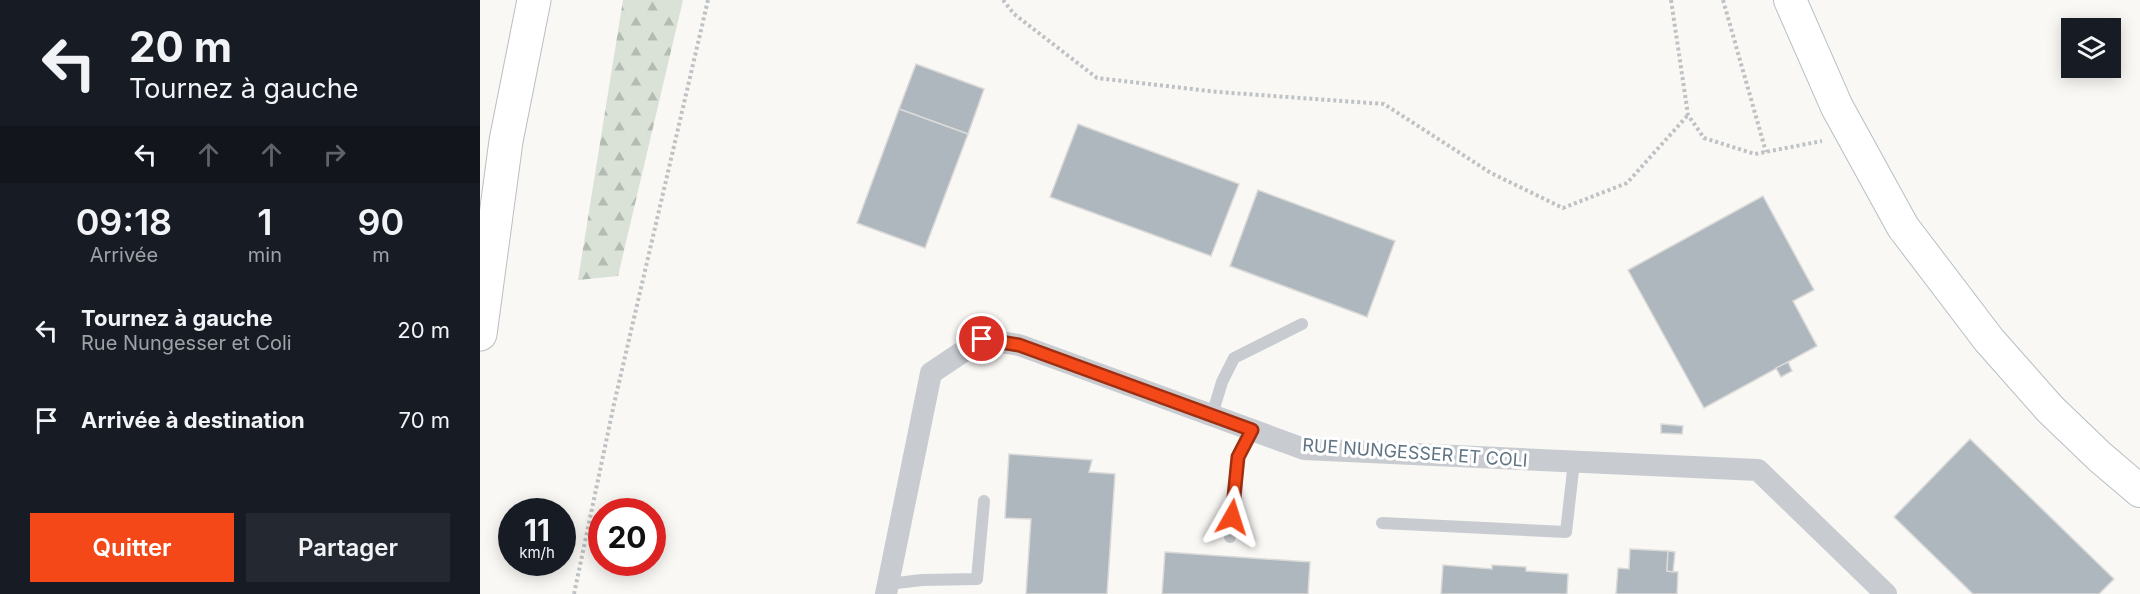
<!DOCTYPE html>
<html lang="fr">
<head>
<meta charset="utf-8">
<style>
	:root { --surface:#171b24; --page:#242831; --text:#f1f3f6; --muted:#9ea1a6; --accent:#f54819 }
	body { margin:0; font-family:Inter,sans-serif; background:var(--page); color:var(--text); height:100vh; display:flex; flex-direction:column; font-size:22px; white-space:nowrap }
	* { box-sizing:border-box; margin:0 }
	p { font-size:20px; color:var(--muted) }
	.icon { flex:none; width:33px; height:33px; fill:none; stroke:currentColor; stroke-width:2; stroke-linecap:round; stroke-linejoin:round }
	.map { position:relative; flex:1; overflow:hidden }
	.side { display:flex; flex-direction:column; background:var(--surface); width:480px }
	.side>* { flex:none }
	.hud { background:#171b24; color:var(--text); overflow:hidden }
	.buttons { position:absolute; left:1581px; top:18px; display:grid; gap:12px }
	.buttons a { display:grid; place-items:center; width:60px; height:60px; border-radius:0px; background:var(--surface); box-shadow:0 3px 15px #0003; font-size:30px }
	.speed { position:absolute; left:18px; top:498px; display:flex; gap:12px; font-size:30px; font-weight:700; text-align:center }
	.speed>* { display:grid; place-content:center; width:78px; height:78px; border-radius:50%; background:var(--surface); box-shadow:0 3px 15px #0003; line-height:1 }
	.speed small { font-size:15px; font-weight:400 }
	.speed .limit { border:9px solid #d22; background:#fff; color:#111 }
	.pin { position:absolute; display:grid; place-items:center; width:51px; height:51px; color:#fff; margin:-26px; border:3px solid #fff; border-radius:50%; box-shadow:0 2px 6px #0007 }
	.me { position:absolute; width:66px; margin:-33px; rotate:6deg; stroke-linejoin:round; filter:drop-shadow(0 0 4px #0008) }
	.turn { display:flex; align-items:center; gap:21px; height:126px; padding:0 30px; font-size:27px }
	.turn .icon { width:78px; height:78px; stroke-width:2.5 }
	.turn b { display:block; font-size:42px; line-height:51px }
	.lanes { display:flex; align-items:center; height:57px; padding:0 30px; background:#0003; justify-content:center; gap:30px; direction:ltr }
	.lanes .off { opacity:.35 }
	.eta { display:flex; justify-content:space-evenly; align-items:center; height:102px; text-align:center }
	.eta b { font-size:36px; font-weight:600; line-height:42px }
	.cta { display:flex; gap:12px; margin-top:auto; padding:12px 30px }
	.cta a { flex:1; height:69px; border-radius:0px; background:var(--accent); color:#fff; font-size:24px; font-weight:600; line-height:69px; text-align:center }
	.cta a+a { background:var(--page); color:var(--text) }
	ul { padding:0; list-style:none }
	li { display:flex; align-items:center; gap:18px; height:90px; padding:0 30px }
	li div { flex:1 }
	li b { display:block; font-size:22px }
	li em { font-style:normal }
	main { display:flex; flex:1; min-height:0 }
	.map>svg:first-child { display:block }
	.forest { fill:url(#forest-firs) }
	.building { fill:#aeb7be; stroke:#dadad8; stroke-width:1.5 }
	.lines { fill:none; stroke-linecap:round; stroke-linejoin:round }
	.secondary-casing { stroke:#b7bec3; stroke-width:34 }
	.trunk-casing { stroke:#babec1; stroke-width:35 }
	.path { stroke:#bfc2c4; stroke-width:4; stroke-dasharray:3 3; stroke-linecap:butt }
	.service { stroke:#c8ccd0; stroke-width:12 }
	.minor { stroke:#c8ccd0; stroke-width:22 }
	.secondary { stroke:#fff; stroke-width:32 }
	.trunk { stroke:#fff; stroke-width:33 }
	.route-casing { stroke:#9f2f10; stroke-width:15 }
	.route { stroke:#f54819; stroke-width:10 }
	.labels { text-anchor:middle; stroke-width:6; stroke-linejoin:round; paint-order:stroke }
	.street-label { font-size:18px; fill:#607584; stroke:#fff }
</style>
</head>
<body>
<main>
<section class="side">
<div class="hud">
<div class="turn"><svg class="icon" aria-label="left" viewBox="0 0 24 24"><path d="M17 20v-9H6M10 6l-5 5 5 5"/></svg><div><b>20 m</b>Tournez à gauche</div></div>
<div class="lanes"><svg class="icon" aria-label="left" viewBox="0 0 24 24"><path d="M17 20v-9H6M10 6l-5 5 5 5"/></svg><svg class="icon off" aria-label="ahead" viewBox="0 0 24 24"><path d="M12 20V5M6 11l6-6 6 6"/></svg><svg class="icon off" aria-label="ahead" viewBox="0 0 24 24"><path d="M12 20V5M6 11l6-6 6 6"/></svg><svg class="icon off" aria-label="right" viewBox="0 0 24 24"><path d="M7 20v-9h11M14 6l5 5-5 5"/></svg></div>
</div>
<div class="eta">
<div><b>09:18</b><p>Arrivée</p></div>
<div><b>1</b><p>min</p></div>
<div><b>90</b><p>m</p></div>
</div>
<ul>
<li><svg class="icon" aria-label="left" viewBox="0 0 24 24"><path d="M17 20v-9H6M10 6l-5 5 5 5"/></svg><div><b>Tournez à gauche</b><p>Rue Nungesser et Coli</p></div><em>20 m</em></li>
<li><svg class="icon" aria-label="arrive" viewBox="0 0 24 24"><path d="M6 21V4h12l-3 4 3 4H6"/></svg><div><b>Arrivée à destination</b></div><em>70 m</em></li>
</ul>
<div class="cta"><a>Quitter</a><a>Partager</a></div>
</section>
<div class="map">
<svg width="1660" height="594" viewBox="0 0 1660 594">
	<defs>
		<pattern id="forest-firs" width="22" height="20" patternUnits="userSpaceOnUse" patternTransform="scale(1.5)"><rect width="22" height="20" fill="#dae1d6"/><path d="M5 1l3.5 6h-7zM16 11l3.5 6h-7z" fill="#b4bbb3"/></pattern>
	</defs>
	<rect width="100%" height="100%" fill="#f9f8f5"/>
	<polygon class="forest" points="143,0 203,0 138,276 98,280"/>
	<g class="building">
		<polygon points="436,64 504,89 488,134 419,109"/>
		<polygon points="419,109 488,134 445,248 377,223"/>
		<polygon points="598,124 759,184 731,256 570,197"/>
		<polygon points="778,190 915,241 887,317 750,266"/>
		<polygon points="1283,196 1334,290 1313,301 1337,346 1224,408 1148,270"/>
		<polygon points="1308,362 1312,371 1301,377 1296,368"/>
		<polygon points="1181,424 1203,426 1202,434 1181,433"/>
		<polygon points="1490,439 1634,579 1619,594 1493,594 1414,517"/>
		<polygon points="529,454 612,460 609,472 635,474 627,594 546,594 551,519 525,518"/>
		<polygon points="1150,549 1188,551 1187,571 1198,572 1197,594 1136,594 1138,568 1149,569"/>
		<polygon points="1188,551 1195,552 1193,572 1187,571"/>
		<polygon points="685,552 830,562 828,594 682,594"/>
		<polygon points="963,565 1012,569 1012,565 1046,567 1046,571 1088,574 1087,594 961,594"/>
	</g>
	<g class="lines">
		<g class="secondary-casing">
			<polyline id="secondary" points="1310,0 1357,107 1423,227 1509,340 1570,409 1620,457 1660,491"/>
		</g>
		<g class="trunk-casing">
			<polyline id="trunk" points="0,334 26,141 54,0"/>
		</g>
		<g class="path">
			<polyline points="523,0 534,14 617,78 738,92 904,104 1011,173 1083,208 1147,183 1208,115"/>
			<polyline points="1191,0 1208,115 1224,138 1275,154 1342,141"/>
			<polyline points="1243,0 1286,152"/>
			<polyline points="94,594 134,404 228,0"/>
		</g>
		<g class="service">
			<polyline points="732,415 742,382 754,358 822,324"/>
			<polyline points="902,523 1086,532 1094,462"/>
			<polyline points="750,537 758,457 772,430"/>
			<polyline points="408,584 442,580 497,579 504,501"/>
		</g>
		<polyline class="minor" points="406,594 451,373 502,339 539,345 824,449 1278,470 1406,594"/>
		<use href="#secondary" class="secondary"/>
		<use href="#trunk" class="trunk"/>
	</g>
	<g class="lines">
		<g class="route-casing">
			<polyline id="route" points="502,339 539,345 772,430 758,457 752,517"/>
		</g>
		<use href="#route" class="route"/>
	</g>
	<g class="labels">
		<g class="street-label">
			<text transform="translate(935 453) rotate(4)" y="6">RUE NUNGESSER ET COLI</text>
		</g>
	</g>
</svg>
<div class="buttons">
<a><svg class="icon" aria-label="layers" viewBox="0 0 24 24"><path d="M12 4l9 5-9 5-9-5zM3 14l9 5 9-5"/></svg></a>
</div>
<div class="speed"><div>11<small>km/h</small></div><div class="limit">20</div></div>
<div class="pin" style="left:502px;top:339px;background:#d93025"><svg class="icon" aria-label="arrive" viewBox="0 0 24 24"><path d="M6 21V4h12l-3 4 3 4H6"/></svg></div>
<svg class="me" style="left:752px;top:517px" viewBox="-20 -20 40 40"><path d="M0-17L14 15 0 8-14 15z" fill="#f54819" stroke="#fff" stroke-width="4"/></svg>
</div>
</main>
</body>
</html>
